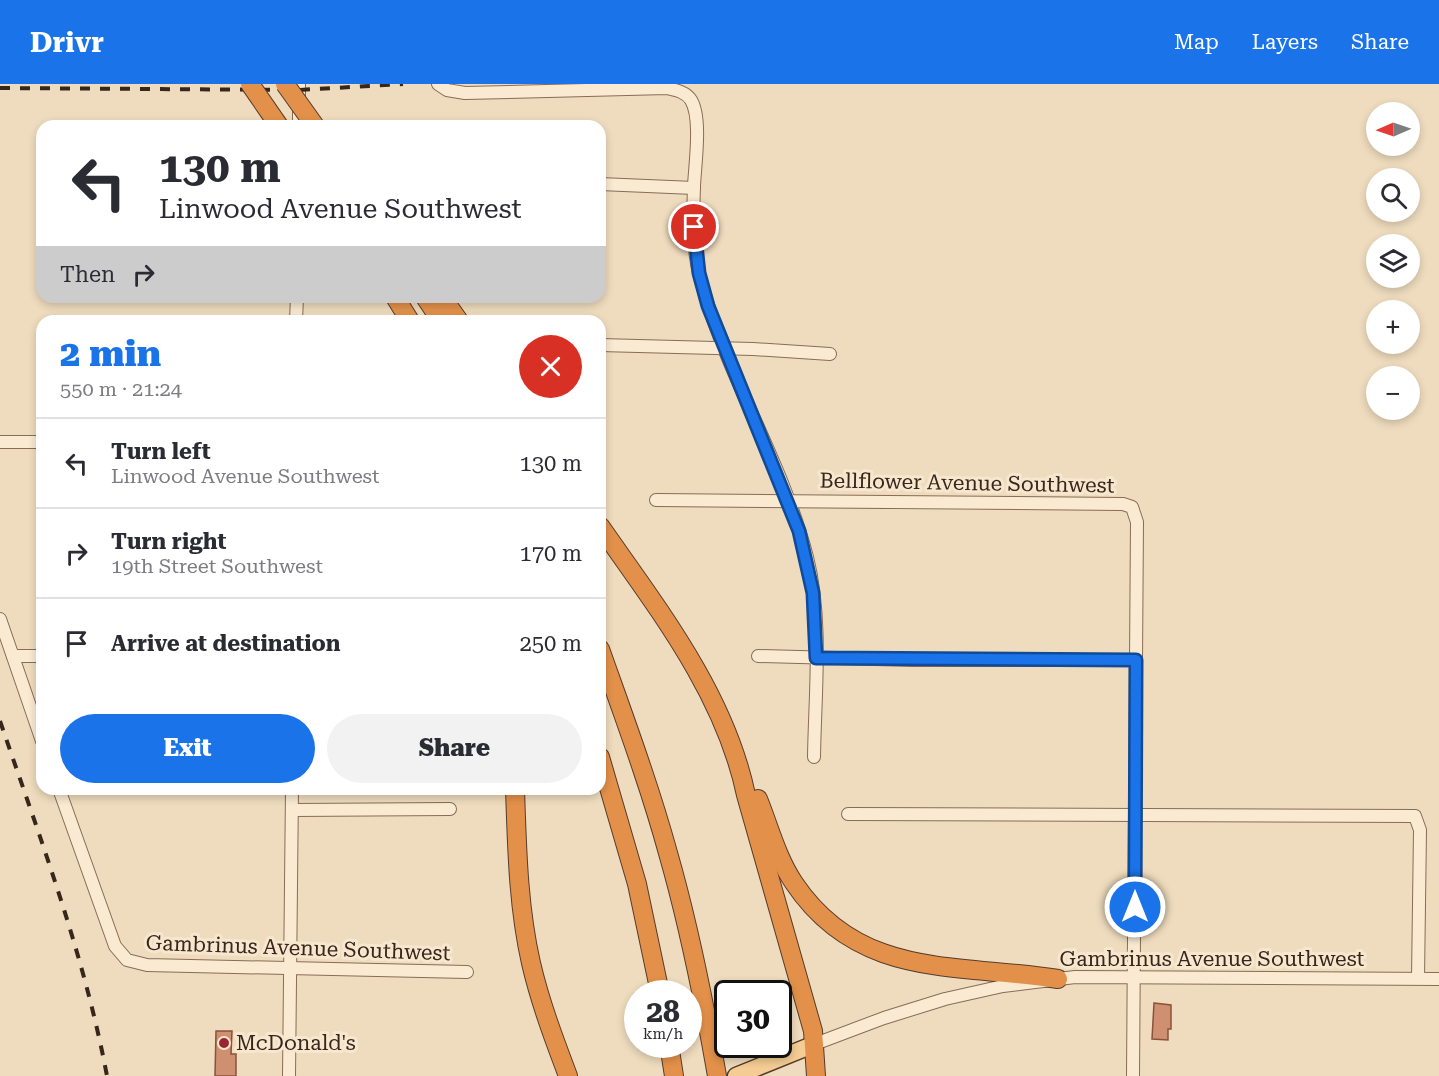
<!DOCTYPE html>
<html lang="en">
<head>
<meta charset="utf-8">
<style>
	:root { --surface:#fff; --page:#f2f2f3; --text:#2b2b33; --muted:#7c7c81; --line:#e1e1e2; --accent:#1a73e8 }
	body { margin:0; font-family:"Roboto Serif",serif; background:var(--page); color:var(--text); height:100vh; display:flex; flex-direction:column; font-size:22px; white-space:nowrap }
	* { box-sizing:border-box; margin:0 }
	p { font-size:20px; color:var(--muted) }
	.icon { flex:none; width:33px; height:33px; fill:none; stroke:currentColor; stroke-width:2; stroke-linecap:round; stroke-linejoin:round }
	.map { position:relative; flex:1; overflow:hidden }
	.sheet { position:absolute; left:36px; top:231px; width:570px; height:480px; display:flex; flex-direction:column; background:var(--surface); border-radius:18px; box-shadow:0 3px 9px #0003 }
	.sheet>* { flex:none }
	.hud { position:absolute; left:36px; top:36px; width:570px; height:183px; border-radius:18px; box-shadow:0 3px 9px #0003; background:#fff; color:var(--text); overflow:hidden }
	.needle { width:39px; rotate:268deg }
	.controls { position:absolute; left:1366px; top:18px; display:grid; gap:12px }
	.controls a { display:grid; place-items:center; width:54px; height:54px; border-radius:50%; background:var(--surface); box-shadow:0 3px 9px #0003; font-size:30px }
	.speed { position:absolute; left:624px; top:896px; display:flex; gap:12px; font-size:30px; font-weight:700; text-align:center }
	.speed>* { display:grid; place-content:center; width:78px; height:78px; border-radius:50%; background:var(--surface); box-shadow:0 3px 9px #0003; line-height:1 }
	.speed small { font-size:15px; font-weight:400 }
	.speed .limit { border:3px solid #111; border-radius:9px; background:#fff; color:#111 }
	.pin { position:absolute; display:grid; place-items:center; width:51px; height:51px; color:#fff; margin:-26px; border:3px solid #fff; border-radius:50%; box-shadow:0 2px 6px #0007 }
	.me { position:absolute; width:66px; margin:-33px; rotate:0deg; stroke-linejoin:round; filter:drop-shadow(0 0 4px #0008) }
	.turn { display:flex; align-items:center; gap:21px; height:126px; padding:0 24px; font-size:27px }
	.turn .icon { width:78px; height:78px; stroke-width:2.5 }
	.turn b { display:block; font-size:42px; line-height:51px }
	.then { display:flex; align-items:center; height:57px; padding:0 24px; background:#0003; gap:12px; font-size:22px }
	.round { display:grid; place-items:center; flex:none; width:63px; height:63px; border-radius:32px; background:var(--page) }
	.overview { display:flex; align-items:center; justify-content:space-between; height:102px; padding:0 24px }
	h1 { font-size:36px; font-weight:800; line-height:45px; color:var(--accent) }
	.primary-button { display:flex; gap:12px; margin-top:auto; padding:12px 24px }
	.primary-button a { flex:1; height:69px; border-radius:36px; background:var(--accent); color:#fff; font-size:24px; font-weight:800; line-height:69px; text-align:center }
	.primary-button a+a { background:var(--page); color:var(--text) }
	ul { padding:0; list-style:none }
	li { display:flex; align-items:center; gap:18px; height:90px; padding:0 24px; border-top:2px solid var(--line) }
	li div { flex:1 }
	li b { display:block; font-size:22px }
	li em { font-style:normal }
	header { display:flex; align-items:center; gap:36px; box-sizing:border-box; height:84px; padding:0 30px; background:var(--accent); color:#fff }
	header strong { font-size:28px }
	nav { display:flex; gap:33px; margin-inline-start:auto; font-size:21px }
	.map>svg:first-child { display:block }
	.building { fill:#cf9072; stroke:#88523b; stroke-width:1.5 }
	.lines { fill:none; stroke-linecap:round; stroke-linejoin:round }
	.minor-casing { stroke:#886c56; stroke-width:14 }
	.major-casing { stroke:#563b2b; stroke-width:19 }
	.highway-casing { stroke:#563b2b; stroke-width:20 }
	.minor { stroke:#faead2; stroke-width:12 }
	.major { stroke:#f5cd94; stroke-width:16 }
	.highway { stroke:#e3914a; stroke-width:18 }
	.rail { stroke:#37261c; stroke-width:4; stroke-dasharray:10 10; stroke-linecap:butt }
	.highway-bridge-casing { stroke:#563b2b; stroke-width:20; stroke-linecap:butt }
	.highway-bridge { stroke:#e3914a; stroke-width:18 }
	.route-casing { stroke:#114b97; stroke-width:15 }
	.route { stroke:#1a73e8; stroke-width:10 }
	.poi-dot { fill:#9a2430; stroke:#f7e7ce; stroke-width:2 }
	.labels { text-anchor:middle; stroke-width:6; stroke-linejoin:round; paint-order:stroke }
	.street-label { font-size:21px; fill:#37261c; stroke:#f7e7ce }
	.poi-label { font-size:21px; fill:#37261c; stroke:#f7e7ce; text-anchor:start }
</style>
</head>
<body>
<header>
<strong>Drivr</strong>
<nav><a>Map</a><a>Layers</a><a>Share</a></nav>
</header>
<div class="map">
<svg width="1439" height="992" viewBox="0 0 1439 992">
	<rect width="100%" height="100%" fill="#efdcbe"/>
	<g class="building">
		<polygon points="1154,919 1171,921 1171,945 1168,945 1168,956 1152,955"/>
		<polygon points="216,947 232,947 231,970 236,970 236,992 215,992"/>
	</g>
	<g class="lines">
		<g class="minor-casing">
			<g id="minor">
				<path d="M 438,0 L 447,6 L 465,9 L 667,4 C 676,6 686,8 691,16 C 702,34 695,80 694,102 C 693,131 692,164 700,193 C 725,290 782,376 807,473 C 823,537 815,607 814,673"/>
				<polyline points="299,42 299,0"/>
				<polyline points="600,100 694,104"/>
				<polyline points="296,237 297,213"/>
				<polyline points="600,261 753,265 830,270"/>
				<polyline points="0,358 42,358"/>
				<polyline points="656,416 1123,420 1132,423 1137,438 1133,992"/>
				<polyline points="0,535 42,657"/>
				<polyline points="13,572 42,572"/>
				<polyline points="758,572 912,576 1136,576"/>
				<polyline points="59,705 115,862 127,876 147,881 467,888"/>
				<polyline points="292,726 450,725"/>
				<polyline points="848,730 1415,732 1420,746 1418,894"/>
				<polyline points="815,960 884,934 945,915 1003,902 1075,893 1439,895"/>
				<polyline points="289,992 292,705"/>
			</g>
		</g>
		<g class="major-casing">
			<polyline id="major" points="736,992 815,960"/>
		</g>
		<g class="highway-casing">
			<g id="highway">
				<polyline points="395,213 410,237"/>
				<polyline points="425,213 441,237"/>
				<polyline points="442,213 459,237"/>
				<path d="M 600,442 C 658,525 725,610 746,711 L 813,947 L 816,992"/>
				<path d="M 600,565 C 624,633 649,700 668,769 C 689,842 704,917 717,992"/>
				<polyline points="600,673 637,800 660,909"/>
				<path d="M 515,705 C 517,763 518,822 531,879 C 540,918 554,955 568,992"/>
				<path d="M 758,715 C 769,742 777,774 794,799 C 859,896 957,879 1058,895"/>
				<polyline points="669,960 674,992"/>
			</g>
		</g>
		<use href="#minor" class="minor"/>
		<use href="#major" class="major"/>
		<use href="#highway" class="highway"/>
		<g class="rail">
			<polyline points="0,4 299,6 403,0"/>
			<path d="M 0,637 C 40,754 84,870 107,992"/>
		</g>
		<g class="highway-bridge-casing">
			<g id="highway-bridge">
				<polyline points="250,0 279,42"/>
				<polyline points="285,0 315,42"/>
			</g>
		</g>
		<use href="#highway-bridge" class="highway-bridge"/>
	</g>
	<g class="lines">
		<g class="route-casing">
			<polyline id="route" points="694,143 699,189 708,222 799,447 813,509 816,574 1136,576 1135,823"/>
		</g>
		<use href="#route" class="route"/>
	</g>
	<circle class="poi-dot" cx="224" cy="959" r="6"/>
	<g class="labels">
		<g class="street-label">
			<text transform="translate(967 399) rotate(1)" y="7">Bellflower Avenue Southwest</text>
			<text transform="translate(298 864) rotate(2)" y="7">Gambrinus Avenue Southwest</text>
			<text x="1212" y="882">Gambrinus Avenue Southwest</text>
		</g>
		<g class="poi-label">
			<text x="236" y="966">McDonald's</text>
		</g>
	</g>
</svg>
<div class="controls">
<a><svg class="needle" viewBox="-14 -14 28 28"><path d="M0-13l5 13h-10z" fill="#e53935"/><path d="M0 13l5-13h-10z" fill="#7c7c81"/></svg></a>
<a><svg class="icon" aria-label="search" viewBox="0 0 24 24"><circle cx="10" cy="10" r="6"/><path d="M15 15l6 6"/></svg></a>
<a><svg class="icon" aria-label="layers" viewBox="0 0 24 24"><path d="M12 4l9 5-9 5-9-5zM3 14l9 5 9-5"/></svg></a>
<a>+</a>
<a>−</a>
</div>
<div class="speed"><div>28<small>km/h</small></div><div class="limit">30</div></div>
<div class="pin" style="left:694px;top:143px;background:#d93025"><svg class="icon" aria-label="arrive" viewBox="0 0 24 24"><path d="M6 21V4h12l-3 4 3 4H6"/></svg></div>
<svg class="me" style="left:1135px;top:823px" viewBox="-20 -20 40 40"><circle r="17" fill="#1a73e8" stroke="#fff" stroke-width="3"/><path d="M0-11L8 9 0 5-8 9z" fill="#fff"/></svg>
<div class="hud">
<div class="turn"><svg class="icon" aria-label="left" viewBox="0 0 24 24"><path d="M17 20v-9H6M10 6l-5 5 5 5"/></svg><div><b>130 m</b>Linwood Avenue Southwest</div></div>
<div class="then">Then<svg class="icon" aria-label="right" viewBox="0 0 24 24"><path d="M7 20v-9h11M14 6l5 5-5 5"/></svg></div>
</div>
<section class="sheet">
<div class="overview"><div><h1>2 min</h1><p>550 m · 21:24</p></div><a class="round" style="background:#d93025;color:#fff"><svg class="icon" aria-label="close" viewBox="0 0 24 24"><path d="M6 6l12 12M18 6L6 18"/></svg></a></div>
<ul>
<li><svg class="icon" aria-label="left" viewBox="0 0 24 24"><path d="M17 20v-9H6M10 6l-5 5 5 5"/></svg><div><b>Turn left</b><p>Linwood Avenue Southwest</p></div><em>130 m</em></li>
<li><svg class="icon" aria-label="right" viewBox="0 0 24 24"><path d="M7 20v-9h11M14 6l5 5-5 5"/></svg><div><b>Turn right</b><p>19th Street Southwest</p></div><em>170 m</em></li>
<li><svg class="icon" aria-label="arrive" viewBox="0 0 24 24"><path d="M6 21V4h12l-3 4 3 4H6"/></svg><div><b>Arrive at destination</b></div><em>250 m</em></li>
</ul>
<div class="primary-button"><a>Exit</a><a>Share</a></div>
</section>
</div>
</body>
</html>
